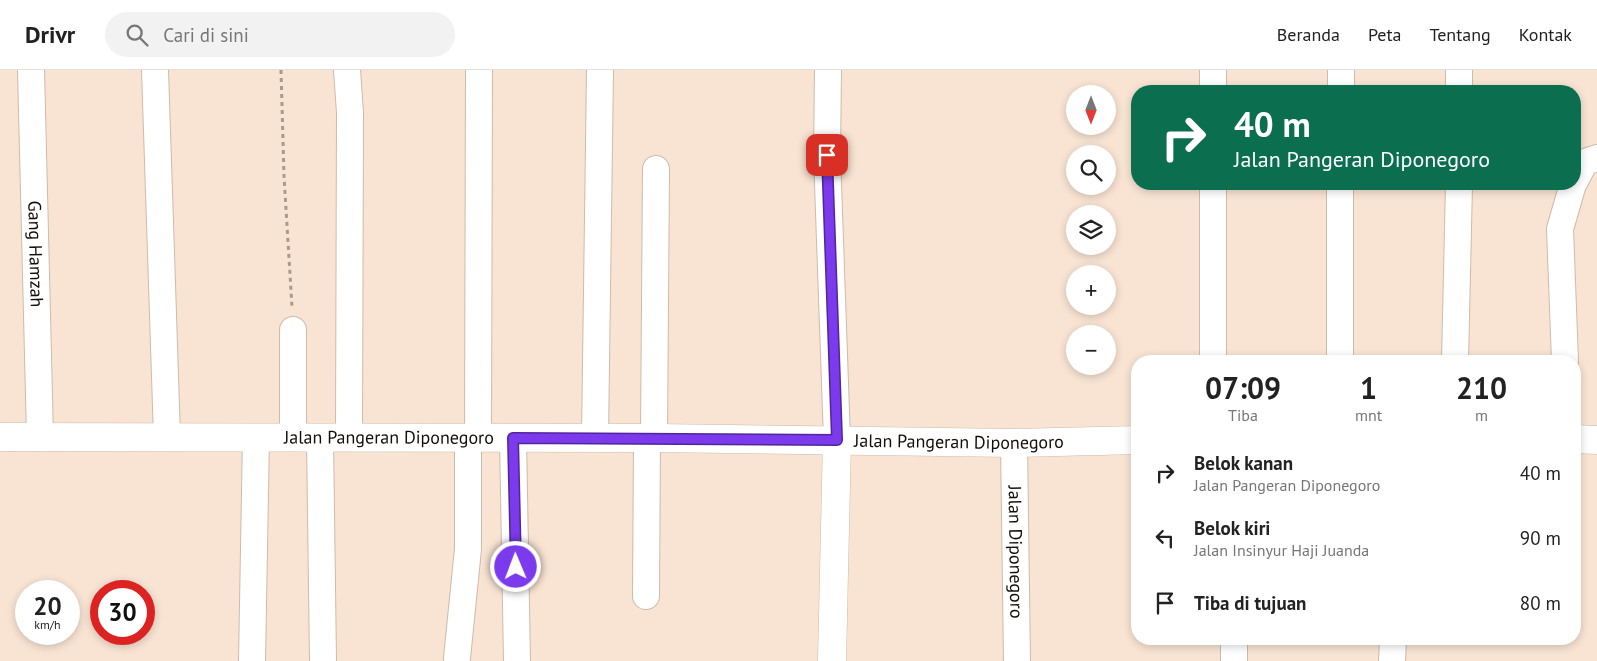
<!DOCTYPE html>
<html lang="id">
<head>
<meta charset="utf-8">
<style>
	:root { --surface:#fff; --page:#f2f2f2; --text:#222; --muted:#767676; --line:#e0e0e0 }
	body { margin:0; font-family:"PT Sans",sans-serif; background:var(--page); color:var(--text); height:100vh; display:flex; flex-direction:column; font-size:19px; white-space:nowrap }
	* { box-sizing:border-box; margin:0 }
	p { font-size:16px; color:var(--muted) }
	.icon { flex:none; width:28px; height:28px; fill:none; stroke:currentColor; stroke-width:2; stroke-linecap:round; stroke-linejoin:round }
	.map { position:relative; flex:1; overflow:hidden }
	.details { position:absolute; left:1131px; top:285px; width:450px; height:290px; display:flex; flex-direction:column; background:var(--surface); border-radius:20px; box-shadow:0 2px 8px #0003 }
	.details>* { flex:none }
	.guide { position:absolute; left:1131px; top:15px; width:450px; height:105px; border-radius:20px; box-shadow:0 2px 8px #0003; background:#0b6e4f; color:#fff; overflow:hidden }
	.needle { width:32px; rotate:180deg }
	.buttons { position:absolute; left:1066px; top:15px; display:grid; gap:10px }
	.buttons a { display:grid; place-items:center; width:50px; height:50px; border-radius:50%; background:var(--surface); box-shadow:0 2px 8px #0003; font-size:25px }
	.speed { position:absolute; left:15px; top:510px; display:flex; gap:10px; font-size:25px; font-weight:700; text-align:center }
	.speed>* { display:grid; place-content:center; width:65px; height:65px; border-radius:50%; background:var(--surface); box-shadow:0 2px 8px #0003; line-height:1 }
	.speed small { font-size:12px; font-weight:400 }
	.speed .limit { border:8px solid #d22; background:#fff; color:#111 }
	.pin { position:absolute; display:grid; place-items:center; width:42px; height:42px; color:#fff; margin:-21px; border-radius:10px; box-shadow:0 2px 8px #0006 }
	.me { position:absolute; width:55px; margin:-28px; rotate:359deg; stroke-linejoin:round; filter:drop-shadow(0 0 4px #0008) }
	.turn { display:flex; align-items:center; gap:18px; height:105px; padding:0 20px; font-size:22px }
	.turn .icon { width:65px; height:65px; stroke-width:2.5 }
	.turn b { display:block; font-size:35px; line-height:42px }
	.eta { display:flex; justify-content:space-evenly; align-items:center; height:85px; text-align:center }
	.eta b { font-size:30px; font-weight:700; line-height:35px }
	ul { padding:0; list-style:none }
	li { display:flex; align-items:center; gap:15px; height:65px; padding:0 20px }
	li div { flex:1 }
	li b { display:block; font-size:19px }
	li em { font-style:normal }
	header { display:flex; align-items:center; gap:30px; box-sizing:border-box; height:70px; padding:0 25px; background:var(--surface); border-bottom:1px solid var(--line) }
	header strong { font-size:24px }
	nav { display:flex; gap:28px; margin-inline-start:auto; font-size:18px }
	.search { width:350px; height:45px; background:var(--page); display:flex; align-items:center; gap:12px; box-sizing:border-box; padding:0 18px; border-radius:28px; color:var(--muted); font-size:19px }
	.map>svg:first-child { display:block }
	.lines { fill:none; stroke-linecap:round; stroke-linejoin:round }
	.street-casing { stroke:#cebbaa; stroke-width:28 }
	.secondary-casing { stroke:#cebbaa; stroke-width:29 }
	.path { stroke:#aa9a8d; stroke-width:3; stroke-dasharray:4 4; stroke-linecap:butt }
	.street { stroke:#fff; stroke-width:26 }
	.secondary { stroke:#fff; stroke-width:28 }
	.route-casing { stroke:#51269a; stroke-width:12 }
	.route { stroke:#7c3aed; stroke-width:9 }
	.labels { text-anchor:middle; stroke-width:5; stroke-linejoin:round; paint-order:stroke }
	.street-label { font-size:18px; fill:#140d08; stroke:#fcf4ed }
</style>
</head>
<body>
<header>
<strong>Drivr</strong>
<div class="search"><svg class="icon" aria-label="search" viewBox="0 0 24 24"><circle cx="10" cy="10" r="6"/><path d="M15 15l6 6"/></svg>Cari di sini</div>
<nav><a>Beranda</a><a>Peta</a><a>Tentang</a><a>Kontak</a></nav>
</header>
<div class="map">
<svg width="1597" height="591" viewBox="0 0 1597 591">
	<rect width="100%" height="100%" fill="#f9e4d3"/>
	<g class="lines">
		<g class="street-casing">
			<g id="street">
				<path id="s1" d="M 31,0 L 40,367"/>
				<polyline points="155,0 167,367"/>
				<polyline points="347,0 350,43 349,368"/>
				<polyline points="828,0 827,85 837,370"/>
				<polyline points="1213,0 1213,21"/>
				<polyline points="1459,0 1459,21"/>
				<polyline points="1341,21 1341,0"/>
				<polyline points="1575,111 1585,92 1597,88"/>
				<polyline points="1213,114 1213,291"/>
				<polyline points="293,260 293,368"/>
				<polyline points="1340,291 1340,114"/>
				<polyline points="1455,291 1459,114"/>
				<polyline points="1565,291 1560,159 1573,114"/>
				<polyline points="320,368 323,591"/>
				<polyline points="478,368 479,0"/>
				<polyline points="513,368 517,591"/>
				<polyline points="595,368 600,0"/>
				<polyline points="654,368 656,99"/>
				<path id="s2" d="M 1014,373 L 1017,591"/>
				<polyline points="646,526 647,368"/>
				<polyline points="457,588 468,479 468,368"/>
				<polyline points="252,591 256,367"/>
				<polyline points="1234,591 1234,569"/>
				<polyline points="1392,591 1393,569"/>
			</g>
		</g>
		<g class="secondary-casing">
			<g id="secondary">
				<path id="s3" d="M 0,367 L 654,368 L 1014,373 L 1138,370"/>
				<polyline points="1575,369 1597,370"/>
				<polyline points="832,591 837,370"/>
			</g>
		</g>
		<polyline class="path" points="281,0 284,106 292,237"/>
		<use href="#street" class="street"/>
		<use href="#secondary" class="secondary"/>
	</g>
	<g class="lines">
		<g class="route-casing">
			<polyline id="route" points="516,497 513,368 837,370 827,85"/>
		</g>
		<use href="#route" class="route"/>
	</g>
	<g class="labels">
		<g class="street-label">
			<text dy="6" stroke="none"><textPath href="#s1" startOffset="184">Gang Hamzah</textPath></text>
			<text dy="6" stroke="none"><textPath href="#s3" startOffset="389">Jalan Pangeran Diponegoro</textPath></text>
			<text dy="6" stroke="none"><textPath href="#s3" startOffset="959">Jalan Pangeran Diponegoro</textPath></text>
			<text dy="6" stroke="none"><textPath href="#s2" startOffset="109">Jalan Diponegoro</textPath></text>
		</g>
	</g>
</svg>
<div class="buttons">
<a><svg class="needle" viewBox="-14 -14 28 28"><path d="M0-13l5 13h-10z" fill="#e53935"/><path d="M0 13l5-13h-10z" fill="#767676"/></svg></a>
<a><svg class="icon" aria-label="search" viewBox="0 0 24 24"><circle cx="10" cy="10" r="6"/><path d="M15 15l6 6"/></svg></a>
<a><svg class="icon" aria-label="layers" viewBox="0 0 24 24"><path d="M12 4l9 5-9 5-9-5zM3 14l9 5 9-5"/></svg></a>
<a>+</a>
<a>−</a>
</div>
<div class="speed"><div>20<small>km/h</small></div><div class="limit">30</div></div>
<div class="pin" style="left:827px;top:85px;background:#d93025"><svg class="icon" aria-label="arrive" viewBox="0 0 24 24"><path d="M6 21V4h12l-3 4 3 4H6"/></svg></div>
<svg class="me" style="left:516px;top:497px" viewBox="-20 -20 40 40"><circle r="17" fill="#7c3aed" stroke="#fff" stroke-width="3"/><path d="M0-11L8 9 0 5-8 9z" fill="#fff"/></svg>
<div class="guide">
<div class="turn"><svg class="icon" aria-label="right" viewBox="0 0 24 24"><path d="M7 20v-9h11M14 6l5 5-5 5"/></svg><div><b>40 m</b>Jalan Pangeran Diponegoro</div></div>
</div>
<section class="details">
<div class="eta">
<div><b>07:09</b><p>Tiba</p></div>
<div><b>1</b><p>mnt</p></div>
<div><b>210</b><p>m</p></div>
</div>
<ul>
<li><svg class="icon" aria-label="right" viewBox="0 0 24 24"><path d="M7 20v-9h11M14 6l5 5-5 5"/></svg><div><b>Belok kanan</b><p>Jalan Pangeran Diponegoro</p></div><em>40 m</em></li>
<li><svg class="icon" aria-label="left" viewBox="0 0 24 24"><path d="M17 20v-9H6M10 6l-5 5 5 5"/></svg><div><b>Belok kiri</b><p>Jalan Insinyur Haji Juanda</p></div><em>90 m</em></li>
<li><svg class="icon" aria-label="arrive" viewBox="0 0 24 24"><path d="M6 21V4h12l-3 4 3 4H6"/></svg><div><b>Tiba di tujuan</b></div><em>80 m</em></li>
</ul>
</section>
</div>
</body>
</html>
